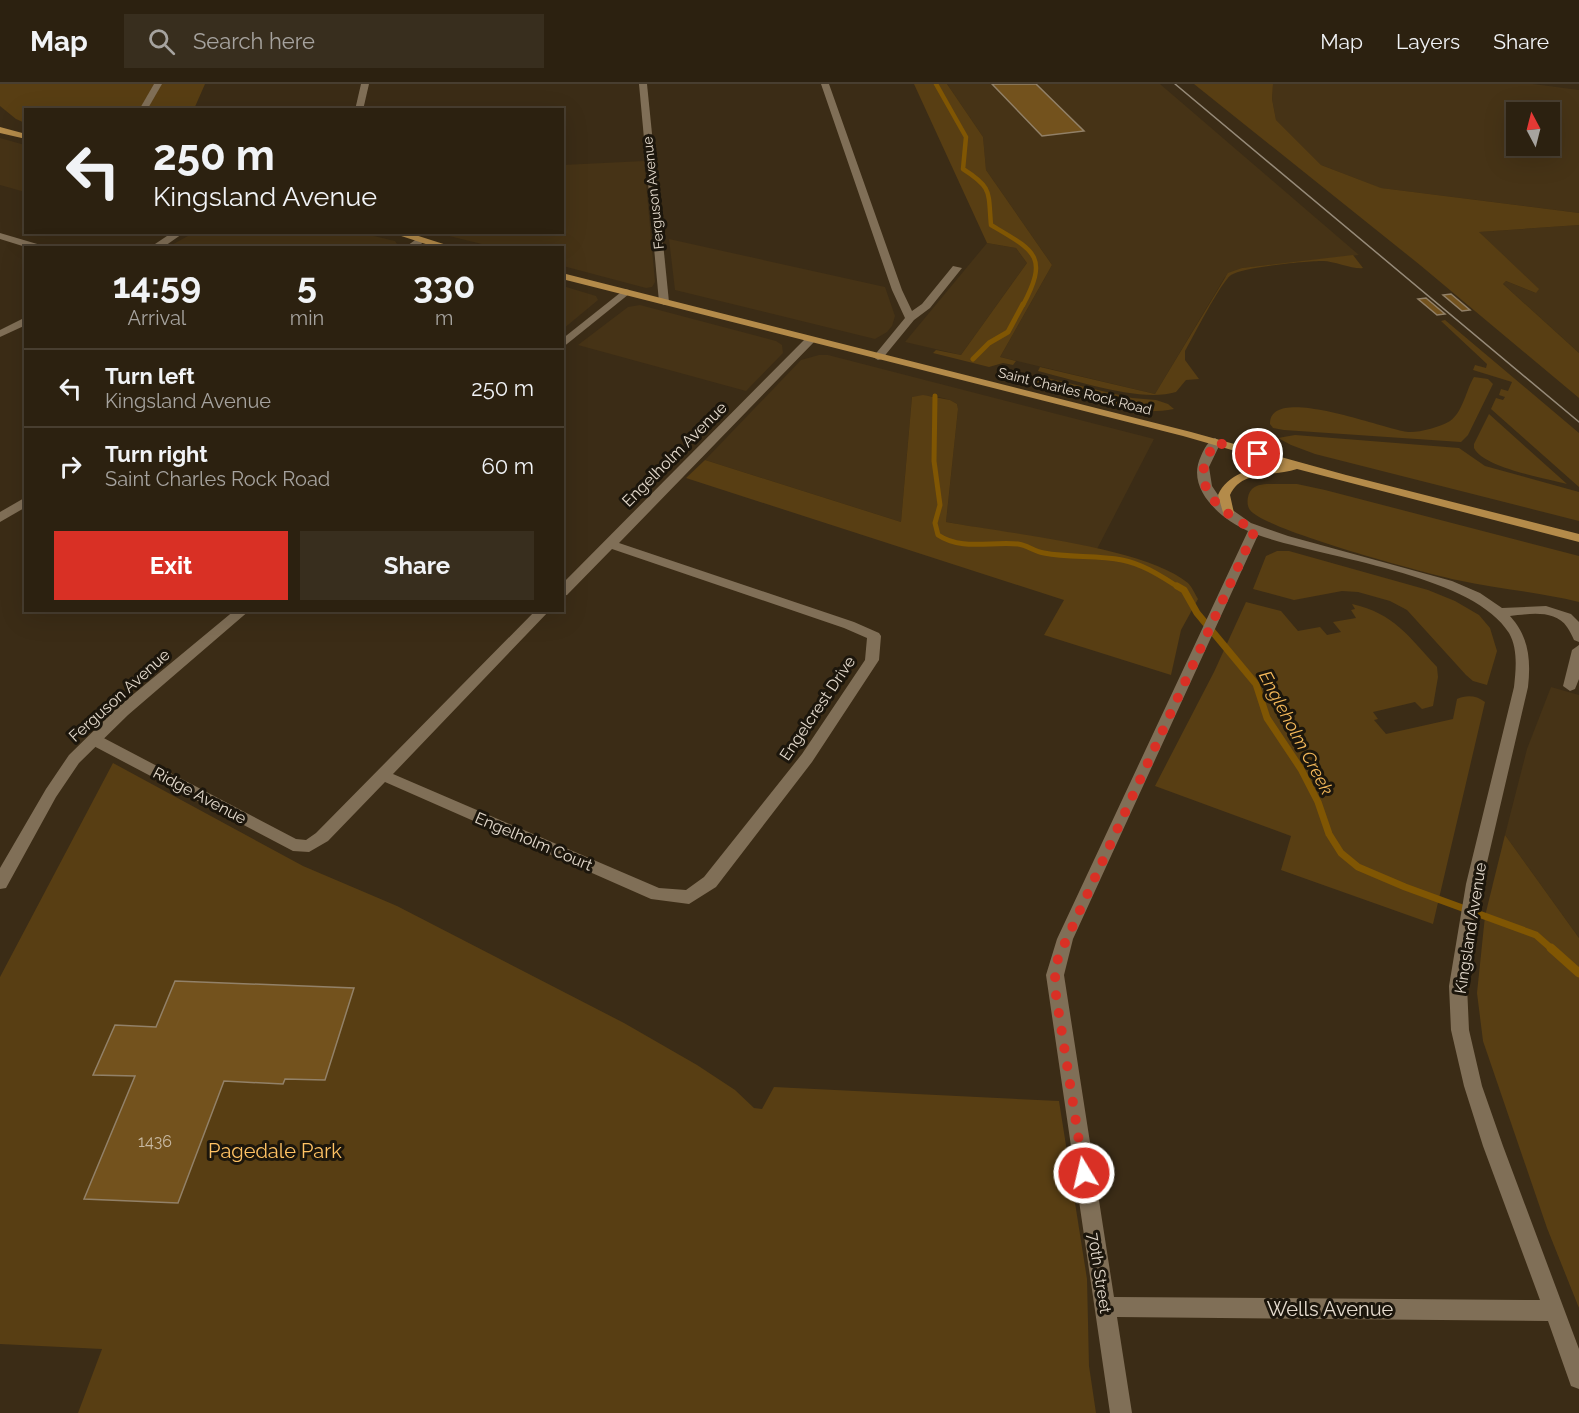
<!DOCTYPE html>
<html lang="en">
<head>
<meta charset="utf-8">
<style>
	:root { --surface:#2c2110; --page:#382e1e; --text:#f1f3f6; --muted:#a6a39f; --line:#483e30; --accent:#d93025 }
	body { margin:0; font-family:Raleway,sans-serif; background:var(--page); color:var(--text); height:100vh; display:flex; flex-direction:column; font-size:22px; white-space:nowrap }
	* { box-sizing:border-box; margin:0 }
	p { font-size:20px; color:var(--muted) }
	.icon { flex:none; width:33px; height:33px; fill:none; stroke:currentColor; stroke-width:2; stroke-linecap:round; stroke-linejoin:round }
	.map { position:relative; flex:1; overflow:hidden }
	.details { position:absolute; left:24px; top:162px; width:540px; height:366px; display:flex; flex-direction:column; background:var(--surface); border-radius:0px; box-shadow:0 6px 24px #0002,0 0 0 2px var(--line) }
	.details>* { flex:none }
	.banner { position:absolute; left:24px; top:24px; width:540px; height:126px; border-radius:0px; box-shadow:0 6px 24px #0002,0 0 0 2px var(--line); background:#2c2110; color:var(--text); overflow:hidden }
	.needle { width:39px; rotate:353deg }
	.fabs { position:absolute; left:1506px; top:18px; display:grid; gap:12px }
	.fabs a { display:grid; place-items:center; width:54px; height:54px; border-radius:0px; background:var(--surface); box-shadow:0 6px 24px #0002,0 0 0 2px var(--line); font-size:30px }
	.pin { position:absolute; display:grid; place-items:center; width:51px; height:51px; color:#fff; margin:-26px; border:3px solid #fff; border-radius:50%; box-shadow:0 2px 6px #0007 }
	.me { position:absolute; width:66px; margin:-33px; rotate:351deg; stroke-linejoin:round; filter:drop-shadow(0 0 4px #0008) }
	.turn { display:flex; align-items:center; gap:21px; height:126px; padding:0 30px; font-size:27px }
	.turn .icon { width:78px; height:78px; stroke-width:2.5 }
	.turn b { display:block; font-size:42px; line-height:51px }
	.eta { display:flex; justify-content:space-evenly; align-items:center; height:102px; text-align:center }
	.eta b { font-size:36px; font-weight:700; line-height:42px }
	.button { display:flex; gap:12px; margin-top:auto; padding:12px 30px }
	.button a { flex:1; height:69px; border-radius:0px; background:var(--accent); color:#fff; font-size:24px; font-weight:700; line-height:69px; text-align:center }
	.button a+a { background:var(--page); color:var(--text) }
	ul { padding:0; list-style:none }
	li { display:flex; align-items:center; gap:18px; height:78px; padding:0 30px; border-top:2px solid var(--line) }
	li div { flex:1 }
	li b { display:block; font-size:22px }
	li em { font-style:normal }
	header { display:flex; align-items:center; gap:36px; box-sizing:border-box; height:84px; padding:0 30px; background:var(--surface); border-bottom:2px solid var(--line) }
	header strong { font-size:28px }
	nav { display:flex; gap:33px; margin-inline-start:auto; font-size:21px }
	.search { width:420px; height:54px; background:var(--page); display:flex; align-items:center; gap:15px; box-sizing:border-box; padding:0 21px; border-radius:0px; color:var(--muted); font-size:22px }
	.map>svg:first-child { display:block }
	.built { fill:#463316; fill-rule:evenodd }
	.green { fill:#583e13 }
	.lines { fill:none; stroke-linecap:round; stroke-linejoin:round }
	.stream-far3 { stroke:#805603; stroke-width:4.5 }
	.stream-far2 { stroke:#805603; stroke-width:5 }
	.stream-far1 { stroke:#805603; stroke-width:7 }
	.stream { stroke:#805603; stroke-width:9 }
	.building { fill:#73521d; stroke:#928168; stroke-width:1.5 }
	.minor { fill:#806f57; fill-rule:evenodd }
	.tertiary { fill:#806f57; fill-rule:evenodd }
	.primary { fill:#b48b4a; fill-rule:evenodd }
	.tram { stroke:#968a78; stroke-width:1.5 }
	.route { stroke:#d93025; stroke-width:10; stroke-dasharray:0 18 }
	.labels { text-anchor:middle; stroke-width:6; stroke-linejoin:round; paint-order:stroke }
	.far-street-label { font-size:14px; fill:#e5dbce; stroke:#1c160c }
	.street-label { font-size:16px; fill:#e5dbce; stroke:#1c160c }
	.near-number-label { font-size:16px; fill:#c8b9a2 }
	.water-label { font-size:18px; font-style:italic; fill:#f5b95a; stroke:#1c160c }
	.near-park-label { font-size:20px; fill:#ffc264; stroke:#1c160c }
	.near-street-label { font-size:20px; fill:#e5dbce; stroke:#1c160c }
</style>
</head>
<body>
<header>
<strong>Map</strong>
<div class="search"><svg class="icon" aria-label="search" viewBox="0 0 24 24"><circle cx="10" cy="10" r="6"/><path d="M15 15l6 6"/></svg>Search here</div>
<nav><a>Map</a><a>Layers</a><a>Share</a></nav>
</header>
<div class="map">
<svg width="1579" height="1329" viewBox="0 0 1579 1329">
	<rect width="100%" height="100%" fill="#3b2c16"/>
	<g class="built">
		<polygon points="947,0 1160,0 1359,171 1242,184 1225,193 1155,310 1000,273 1052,181 986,86 983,53"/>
		<path d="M 1273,0 L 1533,0 L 1579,6 L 1579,129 L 1380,104 L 1321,81 L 1276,36 L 1272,15 ZM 1516,28 L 1550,28 L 1550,62 L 1516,62 Z"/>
		<polygon points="0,54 25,61 25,108 0,101"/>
		<polygon points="644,77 655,198 652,203 646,204 563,182 562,164 494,163 437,149 562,148 563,81"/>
		<polygon points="1579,141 1579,269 1503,200 1506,197 1536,209 1479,148"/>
		<polygon points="195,148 361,149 395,157 397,160 395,164 168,163"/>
		<polygon points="669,155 885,203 895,232 892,242 887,248 875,255 675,206"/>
		<polygon points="987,159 1016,164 1027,179 961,271 905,258"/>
		<polygon points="563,202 596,212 598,216 563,245"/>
		<polygon points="640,221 776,257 782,261 783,269 746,307 578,261 628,223"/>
		<polygon points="819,271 828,271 1154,355 1097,465 946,438 958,325 957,320 950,316 935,312 912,313 901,438 705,376 801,276"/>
		<polygon points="1551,603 1579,611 1579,854 1505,751 1527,665"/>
	</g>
	<g class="green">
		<polygon points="0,0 205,0 194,25 26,26 25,39 16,35 0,22"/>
		<polygon points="914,0 947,0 983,53 986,86 1052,181 1000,273 1016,277 1013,281 1003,279 989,283 933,269 936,266 961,271 1027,179 1016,164 987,159"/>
		<polygon points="1194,0 1273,0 1272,15 1276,36 1321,81 1381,104 1579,129 1579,141 1479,148 1539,205 1536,209 1506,197 1503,200 1579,269 1579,314 1420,181"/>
		<path d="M 1353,171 L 1363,184 C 1355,186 1334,177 1323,177 C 1306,177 1243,183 1231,191 C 1221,198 1193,253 1185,267 L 1185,276 L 1199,295 L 1186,296 L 1176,308 C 1140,319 1075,296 1038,287 L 1040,283 L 1155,310 L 1228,189 L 1242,184 Z"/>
		<polygon points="1445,236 1579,349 1579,403 1491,325 1496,314 1503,316 1505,313 1499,311 1501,305 1508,307 1512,298 1473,286 1475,281 1486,284 1487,280 1441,237"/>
		<path d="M 1034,291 L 1132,314 L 1156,316 L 1168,320 L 1174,325 C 1128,334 1079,313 1035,302 L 1031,298 Z"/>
		<path d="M 1474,293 L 1488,295 L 1493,300 L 1468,351 L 1461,358 L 1284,346 L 1273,344 L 1270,340 C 1269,298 1390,348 1410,348 C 1422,348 1440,343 1450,337 C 1463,328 1466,306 1474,293 Z"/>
		<path d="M 923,311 L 950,316 L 957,320 L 958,325 L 946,438 C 1004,449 1145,463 1188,499 C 1192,503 1195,510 1198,515 L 1181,546 L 1171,591 L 1044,551 L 1064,516 L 686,394 L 705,376 L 901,438 L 912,313 Z"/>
		<path d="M 1489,330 L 1567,400 C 1545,394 1484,384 1474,364 L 1474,360 Z"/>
		<polygon points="1295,351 1459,364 1485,382 1579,408 1579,437 1315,370 1291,361 1278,354"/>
		<path d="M 1273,400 L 1297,400 L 1325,406 L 1579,472 L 1579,518 C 1539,508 1498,505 1457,496 C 1425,489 1265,446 1250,426 C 1246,421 1247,410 1252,405 C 1257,400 1266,400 1273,400 Z"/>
		<polygon points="1277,467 1289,467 1428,506 1455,517 1479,531 1490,544 1497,567 1487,601 1473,597 1466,591 1407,526 1390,517 1358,508 1342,507 1294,516 1253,505 1266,472"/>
		<path d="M 1246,518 L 1281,527 L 1298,547 L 1320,543 L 1327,551 L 1341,548 L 1333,538 L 1356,534 L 1351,526 L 1355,525 L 1352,520 C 1395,530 1408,552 1437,583 L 1438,593 L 1433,622 L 1422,625 L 1415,618 L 1373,628 L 1378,635 L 1374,636 L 1386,650 L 1453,635 L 1457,615 C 1466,611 1476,611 1485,618 L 1433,840 L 1281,786 L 1291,752 L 1155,702 L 1214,588 Z"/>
		<polygon points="113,679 303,782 397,822 624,939 697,981 735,1006 754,1024 762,1025 774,1003 1059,1017 1087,1195 1089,1282 1096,1329 78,1329 102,1265 0,1260 0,893"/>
		<polygon points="1505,751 1579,854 1579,1224 1547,1144 1483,957 1477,909 1485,832"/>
	</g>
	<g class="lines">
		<path class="stream-far3" d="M 936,0 L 966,53 L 963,85 C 993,104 988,108 991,141 C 1035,167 1049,172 1023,221"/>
		<g class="stream-far2">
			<polyline points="973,275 989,259 1008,248 1023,220"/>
			<path d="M 935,312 L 934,377 L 940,421 L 935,439 L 938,451 C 962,467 991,457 1018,460 C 1027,461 1035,468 1044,469 C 1070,474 1096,471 1122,476 C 1143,480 1162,493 1180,504"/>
		</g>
		<polyline class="stream-far1" points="1177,502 1184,506 1197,529 1256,600 1267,634 1301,685 1318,718 1329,750 1341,769 1358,783 1405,803 1536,851 1553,866"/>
		<polyline class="stream" points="1551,864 1579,889"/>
	</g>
	<g class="building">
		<polygon points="992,0 1036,0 1084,47 1042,52"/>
		<polygon points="1451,210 1470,226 1462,227 1443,211"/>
		<polygon points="1426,214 1445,230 1437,231 1418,215"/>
		<polygon points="175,897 354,904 325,996 285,995 283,1000 224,997 178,1119 84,1115 135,992 93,991 115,941 156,943"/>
	</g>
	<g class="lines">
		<g class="minor">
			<polygon points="154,0 162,0 147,26 139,26"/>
			<polygon points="361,0 369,0 363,26 355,26"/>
			<polygon points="639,0 647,0 669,218 664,221 659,218"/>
			<polygon points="821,0 829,0 902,206 912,227 922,220 953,182 962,184 930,224 914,236 882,275 878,276 873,273 905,234 892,206"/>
			<polygon points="173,148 185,148 162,164 149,164"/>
			<polygon points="0,149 44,162 46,164 29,164 0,155"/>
			<polygon points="418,154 426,156 416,164 404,164"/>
			<polygon points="26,233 26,241 0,253 0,246"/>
			<polygon points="810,253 814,254 814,258 619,459 854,538 879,549 881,552 879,576 812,678 716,803 689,820 651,815 385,698 328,757 309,768 293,767 88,659 86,655 93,650 98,651 296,755 306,756 316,749 536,526 550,526 393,690 659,804 686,806 704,793 802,670 865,576 867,554 844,544 612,465 567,511 562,512 562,500 806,254"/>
			<path d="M 1215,354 L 1221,358 L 1209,383 L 1212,402 L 1224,420 L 1251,439 L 1288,452 L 1452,497 L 1480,509 L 1502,524 L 1546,522 L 1571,530 L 1579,538 L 1579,558 L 1574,556 C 1572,552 1570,547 1567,543 C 1555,525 1528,530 1510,532 C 1529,553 1531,576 1528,603 L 1482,800 L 1467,902 L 1469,946 L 1482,1002 L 1503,1062 L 1579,1265 L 1579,1305 L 1571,1302 L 1548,1237 L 1117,1233 L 1132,1329 L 1110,1329 L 1046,891 L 1057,855 L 1248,447 C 1221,435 1185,405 1201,372 C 1204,365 1208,357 1215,354 ZM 1258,451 C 1322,474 1473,490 1509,549 C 1518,565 1516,585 1514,603 L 1466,800 L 1449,902 L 1451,946 L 1464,1002 L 1483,1062 L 1540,1216 L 1114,1213 L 1064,891 L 1073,855 Z"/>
			<polygon points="26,413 26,423 0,438 0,428"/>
			<polygon points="1579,561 1579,595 1575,605 1570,607 1563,602 1572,566"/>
		</g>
		<g class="tertiary">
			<polygon points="625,205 629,206 629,210 562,264 562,255"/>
			<polygon points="235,526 250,526 128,631 79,679 56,713 6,804 0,805 0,784 46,705 69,671 118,623"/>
		</g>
		<g class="primary">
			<polygon points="0,43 26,50 26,55 0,49"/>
			<polygon points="389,148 406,148 456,164 438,164"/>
			<path d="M 562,189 L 1191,348 L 1346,391 L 1579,450 L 1579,458 L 1297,385 C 1275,393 1242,385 1230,411 L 1234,429 L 1228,433 L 1224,432 L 1218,411 C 1229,387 1257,383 1281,380 L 1183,352 L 562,195 Z"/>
		</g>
		<polyline class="tram" points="1175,0 1579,338"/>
	</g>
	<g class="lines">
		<path class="route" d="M 1084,1089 L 1056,911 L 1055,891 L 1058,874 L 1255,446 C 1231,434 1195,411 1205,379 C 1207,372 1212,365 1215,358 L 1258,370"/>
	</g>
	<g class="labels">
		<g class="far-street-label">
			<text transform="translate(653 109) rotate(-96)" y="5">Ferguson Avenue</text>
			<text transform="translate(1075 307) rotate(14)" y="5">Saint Charles Rock Road</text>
		</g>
		<g class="street-label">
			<text transform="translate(674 370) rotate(-45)" y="6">Engelholm Avenue</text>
			<text transform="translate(119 611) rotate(-42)" y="6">Ferguson Avenue</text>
			<text transform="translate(817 624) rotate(-56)" y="6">Engelcrest Drive</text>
			<text transform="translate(200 711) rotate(28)" y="6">Ridge Avenue</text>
			<text transform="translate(534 757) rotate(23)" y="6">Engelholm Court</text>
			<text transform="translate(1470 844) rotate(-81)" y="6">Kingsland Avenue</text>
			<text transform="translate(1100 1189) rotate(81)" y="6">70th Street</text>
		</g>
		<g class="near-number-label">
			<text x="155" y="1063">1436</text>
		</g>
		<g class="water-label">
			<text transform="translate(1296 649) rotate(62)" y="6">Engleholm Creek</text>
		</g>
		<g class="near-park-label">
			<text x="275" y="1074">Pagedale Park</text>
		</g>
		<g class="near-street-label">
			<text x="1330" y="1232">Wells Avenue</text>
		</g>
	</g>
</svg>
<div class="fabs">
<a><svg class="needle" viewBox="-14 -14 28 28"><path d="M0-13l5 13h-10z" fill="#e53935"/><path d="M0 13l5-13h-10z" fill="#a6a39f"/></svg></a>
</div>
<div class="pin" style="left:1258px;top:370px;background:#d93025"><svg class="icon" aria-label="arrive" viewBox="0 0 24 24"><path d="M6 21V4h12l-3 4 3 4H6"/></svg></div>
<svg class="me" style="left:1084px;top:1089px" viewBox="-20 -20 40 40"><circle r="17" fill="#d93025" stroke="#fff" stroke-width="3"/><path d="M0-11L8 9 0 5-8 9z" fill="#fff"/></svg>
<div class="banner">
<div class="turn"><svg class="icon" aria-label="left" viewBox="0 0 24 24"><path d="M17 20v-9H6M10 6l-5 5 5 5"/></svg><div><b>250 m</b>Kingsland Avenue</div></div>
</div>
<section class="details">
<div class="eta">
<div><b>14:59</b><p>Arrival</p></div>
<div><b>5</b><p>min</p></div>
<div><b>330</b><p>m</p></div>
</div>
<ul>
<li><svg class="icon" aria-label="left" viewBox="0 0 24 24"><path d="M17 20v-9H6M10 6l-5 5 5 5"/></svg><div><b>Turn left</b><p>Kingsland Avenue</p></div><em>250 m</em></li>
<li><svg class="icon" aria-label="right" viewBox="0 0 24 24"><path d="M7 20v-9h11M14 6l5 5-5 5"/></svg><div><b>Turn right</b><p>Saint Charles Rock Road</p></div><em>60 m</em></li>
</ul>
<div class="button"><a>Exit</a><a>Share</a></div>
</section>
</div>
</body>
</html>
